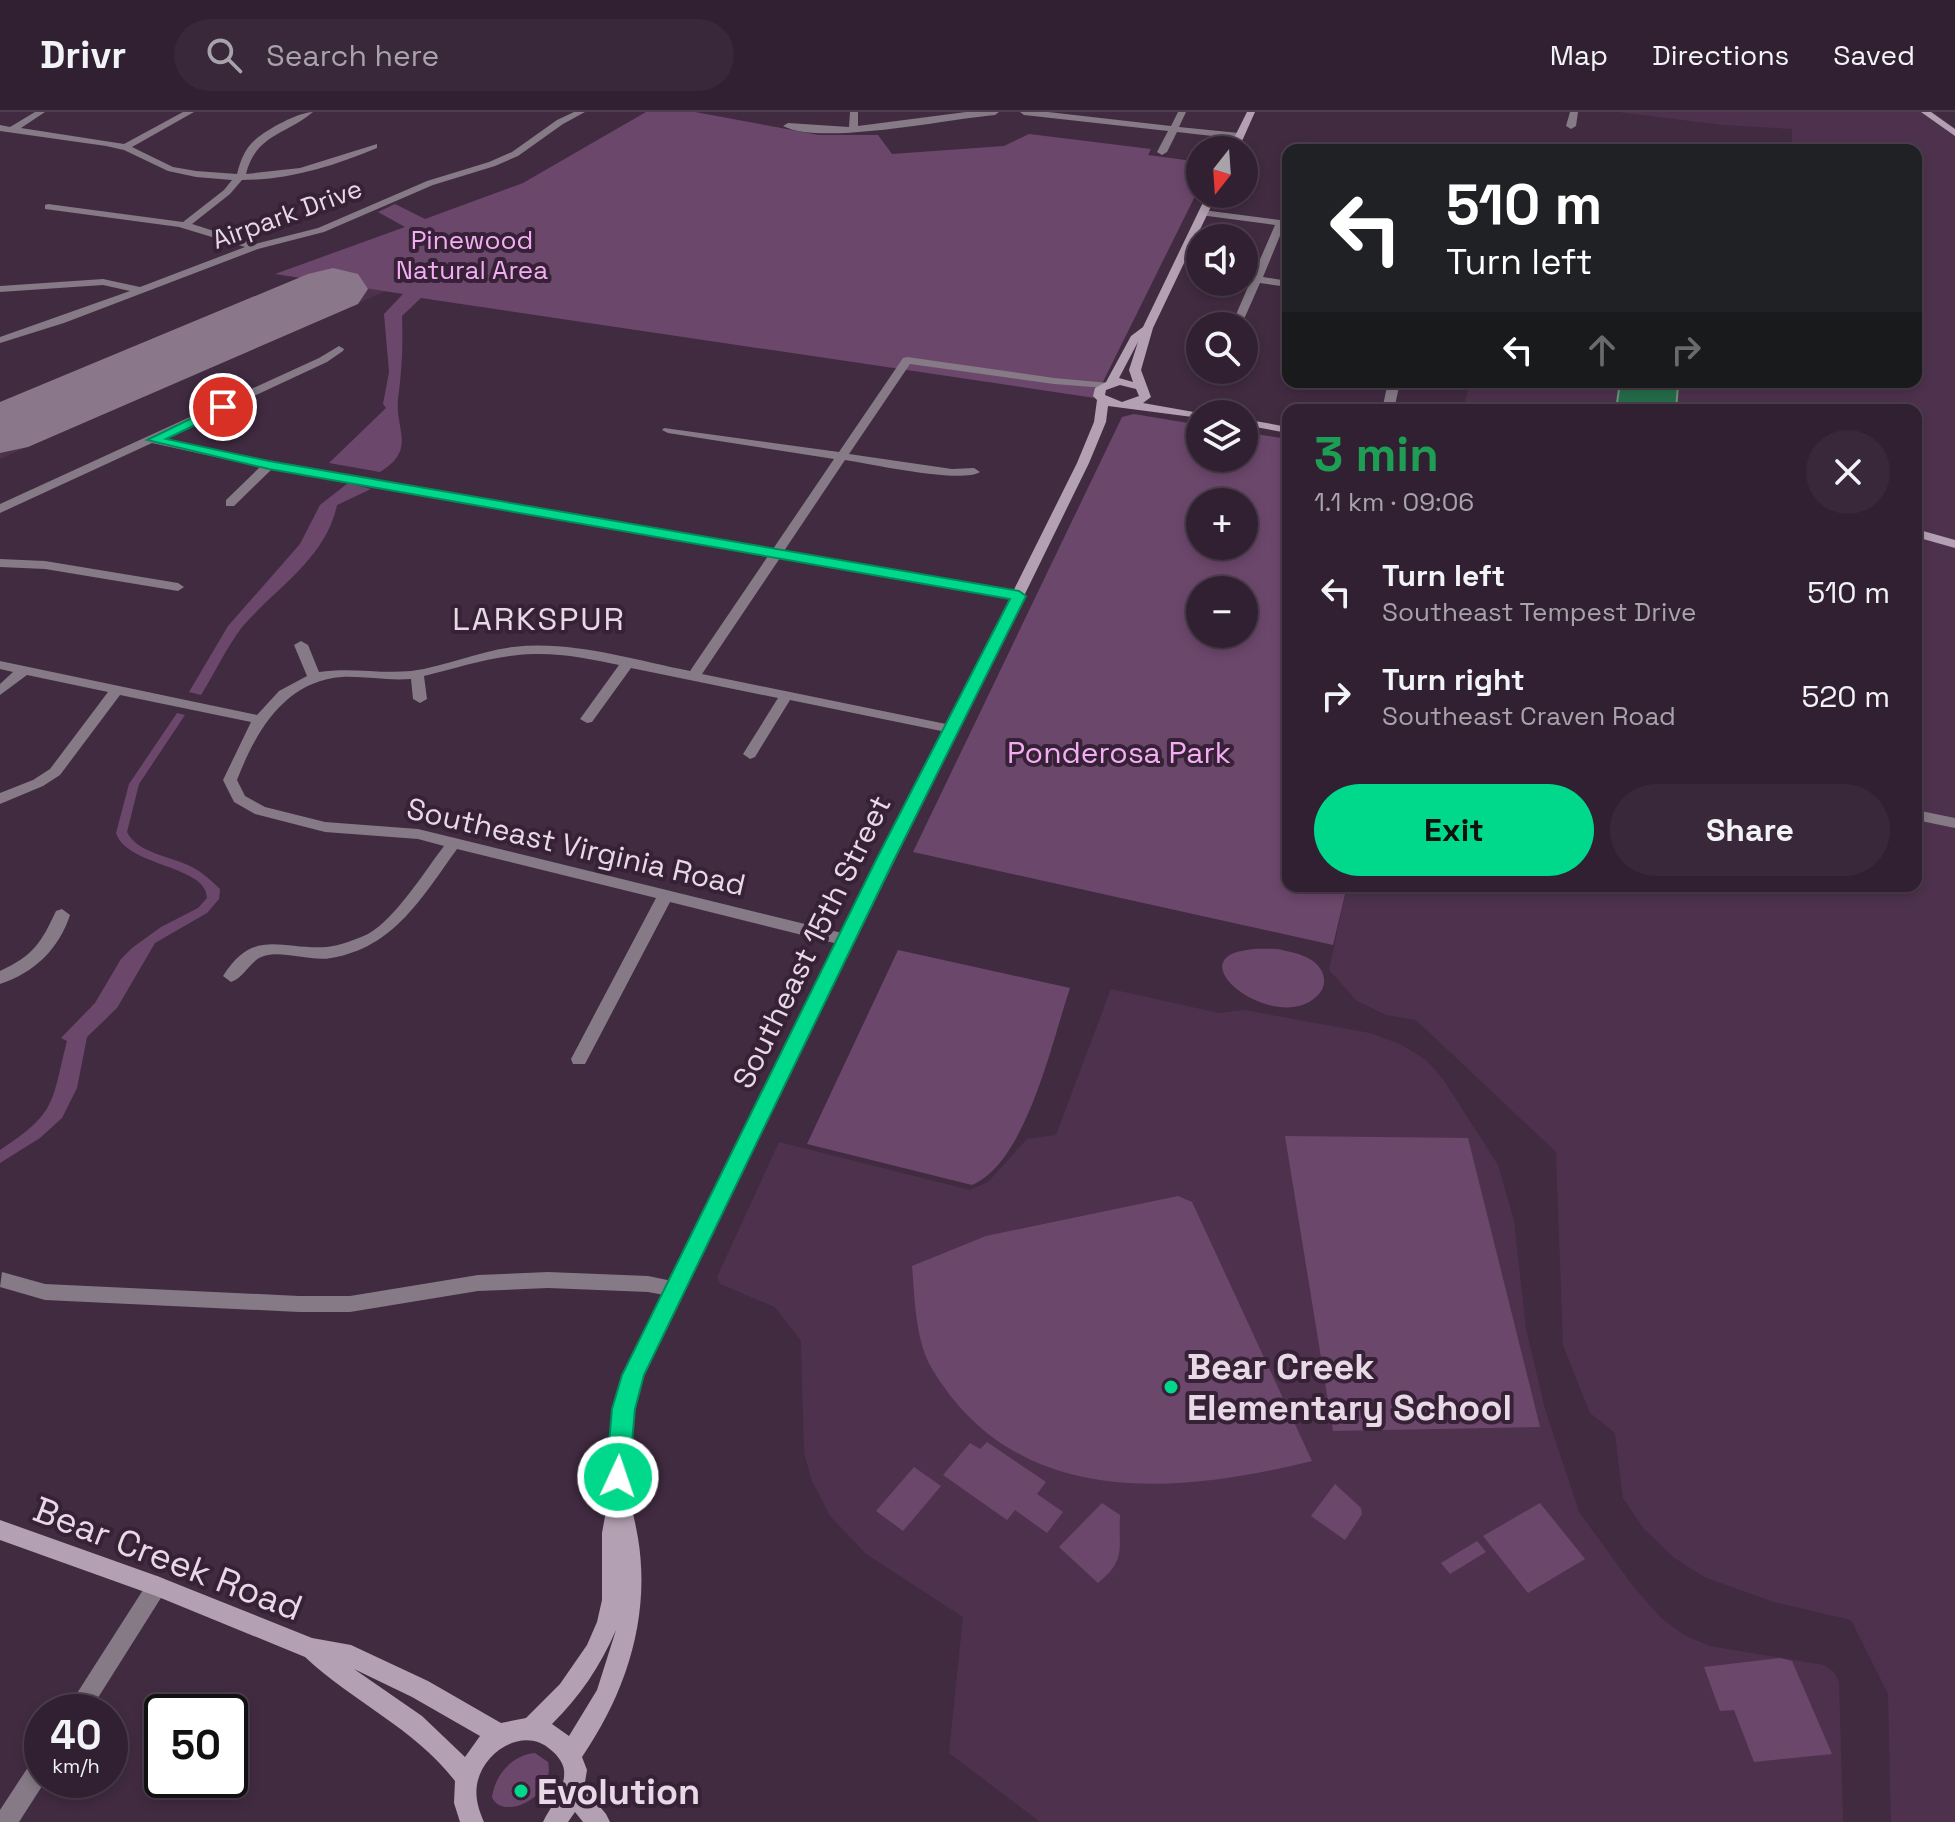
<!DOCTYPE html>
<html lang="en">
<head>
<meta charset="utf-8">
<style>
	:root { --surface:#312031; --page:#392839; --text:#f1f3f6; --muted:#a8a3ab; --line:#4c3e4d; --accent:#00d98c }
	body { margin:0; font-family:"Space Grotesk",sans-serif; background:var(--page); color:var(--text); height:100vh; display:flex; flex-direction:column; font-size:30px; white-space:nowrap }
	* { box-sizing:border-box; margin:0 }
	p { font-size:26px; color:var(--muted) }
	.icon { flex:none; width:44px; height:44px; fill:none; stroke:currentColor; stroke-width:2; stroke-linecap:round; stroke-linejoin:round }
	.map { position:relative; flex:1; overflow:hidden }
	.details { position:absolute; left:1282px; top:292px; width:640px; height:488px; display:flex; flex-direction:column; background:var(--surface); border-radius:16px; box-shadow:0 4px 12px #0003,0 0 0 2px var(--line) }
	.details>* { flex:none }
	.banner { position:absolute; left:1282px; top:32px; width:640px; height:244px; border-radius:16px; box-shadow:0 4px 12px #0003,0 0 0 2px var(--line); background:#202124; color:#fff; overflow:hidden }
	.needle { width:52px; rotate:197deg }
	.fabs { position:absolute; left:1186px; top:24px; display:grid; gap:16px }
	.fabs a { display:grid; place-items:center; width:72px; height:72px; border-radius:50%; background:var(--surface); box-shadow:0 4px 12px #0003,0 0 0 2px var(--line); font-size:40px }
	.speed { position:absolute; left:24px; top:1582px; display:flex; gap:16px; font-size:40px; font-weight:700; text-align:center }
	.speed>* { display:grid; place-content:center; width:104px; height:104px; border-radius:50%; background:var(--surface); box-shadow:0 4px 12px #0003,0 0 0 2px var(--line); line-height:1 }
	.speed small { font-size:20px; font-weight:400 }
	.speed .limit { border:4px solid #111; border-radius:12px; background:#fff; color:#111 }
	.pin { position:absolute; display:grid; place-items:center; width:68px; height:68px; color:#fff; margin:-34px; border:4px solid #fff; border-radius:50%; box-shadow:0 2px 8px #0007 }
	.me { position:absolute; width:88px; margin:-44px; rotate:3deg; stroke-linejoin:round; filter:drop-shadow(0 0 6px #0008) }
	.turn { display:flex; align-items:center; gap:28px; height:168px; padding:0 32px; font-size:36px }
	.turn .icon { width:104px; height:104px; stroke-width:2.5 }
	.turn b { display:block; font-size:56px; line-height:68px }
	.lanes { display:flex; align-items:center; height:76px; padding:0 32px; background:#0003; justify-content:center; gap:40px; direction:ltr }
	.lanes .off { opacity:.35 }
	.round { display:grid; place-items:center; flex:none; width:84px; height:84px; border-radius:42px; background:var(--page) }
	.head { display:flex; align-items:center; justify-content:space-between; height:136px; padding:0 32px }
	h1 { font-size:48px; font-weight:700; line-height:60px; color:#1e9e55 }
	.action { display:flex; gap:16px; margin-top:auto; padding:16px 32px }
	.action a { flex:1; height:92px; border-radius:48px; background:var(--accent); color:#111; font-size:32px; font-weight:700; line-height:92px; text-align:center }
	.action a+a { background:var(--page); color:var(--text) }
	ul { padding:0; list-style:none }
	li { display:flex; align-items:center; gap:24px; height:104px; padding:0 32px }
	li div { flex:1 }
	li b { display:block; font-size:30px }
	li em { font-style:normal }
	header { display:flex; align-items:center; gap:48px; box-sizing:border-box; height:112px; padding:0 40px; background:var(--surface); border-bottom:2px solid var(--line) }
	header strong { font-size:38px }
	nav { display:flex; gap:44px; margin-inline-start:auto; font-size:28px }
	.search { width:560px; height:72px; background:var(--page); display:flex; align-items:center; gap:20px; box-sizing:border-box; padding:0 28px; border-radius:44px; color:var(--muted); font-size:30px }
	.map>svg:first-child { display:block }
	.built { fill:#4e324d }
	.green { fill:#6c476c; fill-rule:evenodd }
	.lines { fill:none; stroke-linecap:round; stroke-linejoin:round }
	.runway { fill:#8a788a; fill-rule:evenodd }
	.building { fill:#256d4a; stroke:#71927f; stroke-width:2 }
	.street { fill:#857a85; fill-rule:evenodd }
	.secondary { fill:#b3a0b2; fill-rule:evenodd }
	.route { fill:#00d98c; stroke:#008d5b; stroke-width:2 }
	.poi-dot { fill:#00d98c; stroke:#372137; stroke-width:3 }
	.labels { text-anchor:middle; stroke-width:8; stroke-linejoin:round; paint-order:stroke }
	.far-street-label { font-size:26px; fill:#e7d9e6; stroke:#372137 }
	.far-park-label { font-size:26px; fill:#f3aef3; stroke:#372137 }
	.park-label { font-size:30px; fill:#f3aef3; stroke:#372137 }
	.street-label { font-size:30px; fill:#e7d9e6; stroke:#372137 }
	.neighbourhood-label { font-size:32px; letter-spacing:2px; fill:#e7d9e6; stroke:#372137 }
	.near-poi-label { font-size:36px; font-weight:bold; fill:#e7d9e6; stroke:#372137; text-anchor:start }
	.near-street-label { font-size:36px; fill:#e7d9e6; stroke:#372137 }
</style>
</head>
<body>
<header>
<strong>Drivr</strong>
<div class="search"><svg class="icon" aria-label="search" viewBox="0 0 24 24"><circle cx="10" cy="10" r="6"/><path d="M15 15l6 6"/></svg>Search here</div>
<nav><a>Map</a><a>Directions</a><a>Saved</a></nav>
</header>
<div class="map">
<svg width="1955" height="1710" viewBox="0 0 1955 1710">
	<rect width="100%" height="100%" fill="#412b41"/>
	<g class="built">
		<polygon points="1618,0 1933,0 1955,16 1955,1710 1891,1710 1888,1582 1851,1508 1774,1490 1704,1465 1673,1445 1643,1416 1623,1386 1615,1321 1590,1301 1563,1233 1556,1040 1416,908 1386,903 1357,889 1329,858 1347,774 1916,774 1916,298 1463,298 1470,270 1916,270 1916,38 1792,38 1792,17 1723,13"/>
		<polygon points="323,169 386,179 0,347 0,303"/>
		<polygon points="1111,877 1219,901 1244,898 1370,921 1400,932 1426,948 1443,967 1498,1053 1514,1109 1526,1217 1545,1297 1579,1400 1633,1474 1661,1506 1684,1523 1710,1534 1824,1553 1834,1560 1839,1570 1843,1710 1040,1710 949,1641 963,1505 866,1442 830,1404 812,1369 804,1341 801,1229 775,1195 720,1172 717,1165 779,1030 970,1078 988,1070 1027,1027 1056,1023"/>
	</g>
	<g class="green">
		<path d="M 646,0 L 695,0 L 819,23 L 878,23 L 892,42 L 1004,34 L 1029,22 L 1151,37 L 1148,43 L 1200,50 L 1200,74 L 1095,286 L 421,186 L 402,204 C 403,235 402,257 398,287 C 395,318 417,337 380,360 L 329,351 L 386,296 L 383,292 L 389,260 L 384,202 L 403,182 L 275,162 L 405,115 L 378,100 L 395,92 L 425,107 L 523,71 Z"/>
		<path d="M 1134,302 L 1200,313 L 1200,346 L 1244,346 L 1244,320 L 1288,327 L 1288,774 L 1347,774 L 1333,833 L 913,740 L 1122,305 ZM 1200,390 L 1244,390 L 1244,434 L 1200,434 ZM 1244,478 L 1244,522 L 1200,522 L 1200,478 Z"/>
		<path d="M 348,371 L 371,377 L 337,393 C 326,446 277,475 243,514 C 227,534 215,561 201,583 L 189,580 L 228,514 L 300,432 L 320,393 Z"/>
		<path d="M 177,601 L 185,603 L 139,672 L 127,720 C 137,741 170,744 190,754 C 201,759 213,770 220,777 L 219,787 L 207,801 L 155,831 L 117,896 L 87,925 L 77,976 L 62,1006 L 40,1026 L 0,1051 L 0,1038 C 58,1000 51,991 67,929 L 61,926 L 95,891 L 121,847 L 132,836 L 161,815 L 198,796 L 207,786 C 207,753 127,755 116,721 L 129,672 Z"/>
		<path d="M 1277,837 C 1292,840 1317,844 1323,862 C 1326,870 1323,879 1317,884 C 1272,928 1153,830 1277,837 Z"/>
		<path d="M 898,838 L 1070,876 C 1052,929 1026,1051 972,1073 L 807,1032 Z"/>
		<polygon points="1285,1024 1468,1026 1540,1315 1333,1319"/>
		<path d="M 1178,1084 L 1192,1090 L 1312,1349 C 1176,1382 1019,1398 934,1260 C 915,1231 915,1187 912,1154 L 986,1124 Z"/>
		<polygon points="987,1330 1046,1370 1037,1382 1063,1400 1047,1421 1015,1398 1007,1408 943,1363 970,1331 980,1337"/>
		<polygon points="914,1355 941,1374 903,1419 876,1399"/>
		<polygon points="1335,1372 1361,1396 1362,1402 1345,1428 1311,1404"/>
		<path d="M 1102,1391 L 1120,1403 C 1118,1437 1127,1447 1098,1471 L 1059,1435 Z"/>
		<polygon points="1540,1391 1585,1447 1528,1481 1483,1424"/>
		<polygon points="1477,1429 1486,1440 1450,1462 1441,1451"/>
		<polygon points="1780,1546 1792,1549 1832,1642 1754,1650 1734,1598 1720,1599 1704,1555"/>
		<path d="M 535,1641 L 548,1650 C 556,1685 502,1710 492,1685 C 495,1663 512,1643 535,1641 Z"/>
	</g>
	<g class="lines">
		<polygon class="runway" points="333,156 358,162 368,177 358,192 28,335 0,341 0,290 308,162"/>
	</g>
	<polygon class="building" points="1620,270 1678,273 1676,298 1616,298"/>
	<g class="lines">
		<g class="street">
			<path d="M 35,0 L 45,0 L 21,16 L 124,32 L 183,0 L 194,0 L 132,35 L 173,55 L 196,59 L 237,62 C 240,50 245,36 255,28 C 267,17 299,0 313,0 C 286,23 256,22 246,62 L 300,56 L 377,32 L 377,36 C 334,54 289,68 242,68 L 230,82 L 192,112 L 255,132 L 318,116 L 427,69 L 489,50 L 512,40 L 557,8 L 574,0 L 585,0 L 563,12 L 518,44 L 495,54 L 433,73 L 324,120 L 258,137 L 64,211 L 0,231 L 0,225 L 130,179 L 103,173 L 0,180 L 0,174 L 103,167 L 140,175 L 245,135 L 179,115 L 45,97 L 45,93 L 48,92 L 183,110 L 224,78 L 232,68 L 196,65 L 168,59 L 124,38 L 106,34 L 0,19 L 0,13 L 10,15 Z"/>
			<path d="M 850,0 L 858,0 L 858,14 L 966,0 L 999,0 L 995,3 C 948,7 821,34 783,14 L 788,11 L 849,15 Z"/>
			<polygon points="1020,0 1048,0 1171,14 1178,0 1186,0 1179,15 1239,21 1244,24 1239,27 1177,20 1167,40 1162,43 1157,40 1168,19 1024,3"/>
			<polygon points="1570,0 1578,0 1576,14 1571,17 1566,14"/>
			<polygon points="1203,98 1288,109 1288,115 1284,114 1263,165 1288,169 1288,175 1260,171 1241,214 1231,214 1275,113 1200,103 1198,101"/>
			<path d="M 339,234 L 344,237 L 343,239 L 327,250 L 162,327 L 269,349 L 773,437 L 834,347 L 668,321 L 662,318 L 664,316 L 839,340 L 903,246 L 907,245 L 1054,266 L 1109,271 L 1111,273 L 1105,276 L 1054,272 L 910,252 L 849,342 L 952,357 L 974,356 L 980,360 C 961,372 871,352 845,348 L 784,439 L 1019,480 L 1025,484 L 1019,488 L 780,446 L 702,562 L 951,613 L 956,614 L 958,617 L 956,620 L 951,621 L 790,588 L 755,645 L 750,647 L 743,642 L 778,586 L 631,556 L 592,610 L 587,611 L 580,607 L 619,553 C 591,547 563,541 533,542 C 496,543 460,555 424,564 L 427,587 L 420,591 L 413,587 L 411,567 C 388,569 365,564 342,565 C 285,569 256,619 237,668 L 245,684 L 265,695 L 325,710 L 418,717 L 846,822 L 852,824 L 854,828 L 852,832 L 846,834 L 670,790 L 585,952 L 573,952 L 571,947 L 656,786 L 457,737 C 423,784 394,836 331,846 C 312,850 282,838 264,844 C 250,848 245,865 231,870 L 223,864 C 254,815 281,838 327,835 C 339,834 357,827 368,822 C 395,807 425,759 444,734 L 418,727 L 325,720 L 255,702 L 234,690 L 223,668 L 251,610 L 120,583 L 60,663 L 43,674 L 0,692 L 0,681 L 33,668 L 50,657 L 108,580 L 27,563 L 0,583 L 0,572 L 13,560 L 0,557 L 0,549 L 257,603 L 279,579 L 307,564 L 294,533 L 301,529 L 308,533 L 319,560 C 350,555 380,562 411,559 C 446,554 479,539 513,535 C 572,528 633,548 690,559 L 768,444 L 272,357 L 234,394 L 226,394 L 226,388 L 260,355 L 152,331 L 0,401 L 0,392 L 319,246 Z"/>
			<polygon points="1388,270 1400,270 1394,298 1382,298"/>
			<polygon points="0,447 45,449 178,471 184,475 178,479 45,457 0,455"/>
			<polygon points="1916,698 1955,706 1955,716 1916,708"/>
			<path d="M 62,797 L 70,803 C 59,837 34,861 0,872 L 0,859 C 34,843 41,831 56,799 Z"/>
			<polygon points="2,1160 45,1172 299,1184 350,1184 478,1163 548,1160 648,1164 682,1171 684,1177 682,1183 675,1185 648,1180 548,1176 478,1179 350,1200 299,1200 45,1188 0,1175"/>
			<polygon points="157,1464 164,1467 168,1474 164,1481 89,1600 65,1600 150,1467"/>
			<polygon points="42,1643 42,1668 46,1668 19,1710 0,1710 0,1698 34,1646"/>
		</g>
		<g class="secondary">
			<polygon points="1247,0 1255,0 1238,38 1228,38"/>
			<polygon points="1921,0 1931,0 1955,17 1955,24"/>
			<path d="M 1207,82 L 1217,82 L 1153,216 L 1141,258 L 1151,285 L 1143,291 L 1205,302 L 1200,302 L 1200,306 L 1108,294 L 1106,310 L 1089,351 L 643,1263 C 638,1289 630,1316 627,1342 C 624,1371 633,1397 638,1426 C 651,1505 626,1581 582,1645 L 587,1658 L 584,1676 L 606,1702 L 610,1710 L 583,1710 L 575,1700 L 568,1710 L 543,1710 C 551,1693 566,1678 564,1658 C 563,1650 557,1643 551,1638 C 525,1614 486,1638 478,1668 C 474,1683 478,1696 484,1710 L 460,1710 L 454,1691 L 455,1669 C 414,1616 353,1590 305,1545 L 156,1484 L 0,1428 L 0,1408 L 157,1464 L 312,1526 L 351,1533 L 428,1569 L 501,1611 L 526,1606 L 560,1572 L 587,1533 L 597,1510 L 602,1488 L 602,1421 L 608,1388 L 607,1342 L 623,1263 L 1077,351 L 1094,310 L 1097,288 L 1093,284 L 1095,276 L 1106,270 L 1131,224 L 1143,215 ZM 1138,230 L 1129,258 L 1133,270 L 1119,266 ZM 1120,273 L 1136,277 L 1139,284 L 1122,290 L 1105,283 L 1106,278 ZM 616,1518 L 597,1578 L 569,1624 L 552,1612 C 580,1584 600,1555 616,1518 ZM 354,1557 L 412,1585 L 480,1624 L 465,1645 L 422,1604 Z"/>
			<polygon points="1244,307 1288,315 1288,321 1244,313"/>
			<polygon points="1916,417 1955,428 1955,436 1916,425"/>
		</g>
	</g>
	<polygon class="route" points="223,291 228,292 228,297 166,327 269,349 1019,479 1026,484 894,748 644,1263 635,1297 629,1365 626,1372 618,1375 610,1372 606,1365 612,1297 622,1263 876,748 1010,487 269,357 147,328"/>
	<g class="poi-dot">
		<circle cx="1171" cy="1275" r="8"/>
		<circle cx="521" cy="1679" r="8"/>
	</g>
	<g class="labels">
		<g class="far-street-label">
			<text transform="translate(287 102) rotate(-20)" y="9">Airpark Drive</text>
		</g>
		<g class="far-park-label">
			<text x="472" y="137">Pinewood<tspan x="472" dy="30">Natural Area</tspan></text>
		</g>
		<g class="park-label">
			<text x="1119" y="651">Ponderosa Park</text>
		</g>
		<g class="street-label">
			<text transform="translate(576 735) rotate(13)" y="10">Southeast Virginia Road</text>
			<text transform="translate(812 830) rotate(-64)" y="10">Southeast 15th Street</text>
		</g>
		<g class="neighbourhood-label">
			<text x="539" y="518">LARKSPUR</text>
		</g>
		<g class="near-poi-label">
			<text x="1187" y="1267">Bear Creek<tspan x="1187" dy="41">Elementary School</tspan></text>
			<text x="537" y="1692">Evolution</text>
		</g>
		<g class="near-street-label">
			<text transform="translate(168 1446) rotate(21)" y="13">Bear Creek Road</text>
		</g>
	</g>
</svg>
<div class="fabs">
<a><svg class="needle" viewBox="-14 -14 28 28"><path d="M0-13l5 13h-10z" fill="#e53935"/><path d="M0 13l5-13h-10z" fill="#a8a3ab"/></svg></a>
<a><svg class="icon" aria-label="sound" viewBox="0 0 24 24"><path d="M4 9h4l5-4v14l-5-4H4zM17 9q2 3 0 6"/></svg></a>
<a><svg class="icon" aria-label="search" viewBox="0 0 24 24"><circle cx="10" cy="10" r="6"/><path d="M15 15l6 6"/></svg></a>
<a><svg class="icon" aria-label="layers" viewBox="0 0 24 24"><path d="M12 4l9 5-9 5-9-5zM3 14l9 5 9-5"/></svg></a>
<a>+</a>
<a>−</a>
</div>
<div class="speed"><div>40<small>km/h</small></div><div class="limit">50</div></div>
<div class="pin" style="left:223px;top:295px;background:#d93025"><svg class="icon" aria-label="arrive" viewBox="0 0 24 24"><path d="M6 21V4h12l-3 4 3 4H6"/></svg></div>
<svg class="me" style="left:618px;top:1365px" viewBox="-20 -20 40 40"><circle r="17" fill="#00d98c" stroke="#fff" stroke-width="3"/><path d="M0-11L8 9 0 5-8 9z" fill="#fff"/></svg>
<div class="banner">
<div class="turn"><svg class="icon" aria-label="left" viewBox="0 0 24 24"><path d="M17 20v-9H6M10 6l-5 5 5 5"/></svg><div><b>510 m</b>Turn left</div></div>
<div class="lanes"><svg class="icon" aria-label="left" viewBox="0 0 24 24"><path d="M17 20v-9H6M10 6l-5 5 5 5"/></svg><svg class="icon off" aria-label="ahead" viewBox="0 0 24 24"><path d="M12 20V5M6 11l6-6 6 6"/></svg><svg class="icon off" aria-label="right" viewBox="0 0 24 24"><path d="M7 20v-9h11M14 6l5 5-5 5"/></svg></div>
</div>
<section class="details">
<div class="head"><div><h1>3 min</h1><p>1.1 km · 09:06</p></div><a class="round"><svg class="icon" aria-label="close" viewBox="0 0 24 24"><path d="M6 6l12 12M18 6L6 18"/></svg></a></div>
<ul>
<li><svg class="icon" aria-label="left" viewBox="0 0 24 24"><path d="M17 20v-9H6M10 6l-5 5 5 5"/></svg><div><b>Turn left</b><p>Southeast Tempest Drive</p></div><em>510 m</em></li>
<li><svg class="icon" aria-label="right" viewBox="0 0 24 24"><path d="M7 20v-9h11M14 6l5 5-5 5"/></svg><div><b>Turn right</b><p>Southeast Craven Road</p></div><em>520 m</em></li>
</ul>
<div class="action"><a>Exit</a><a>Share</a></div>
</section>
</div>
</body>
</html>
